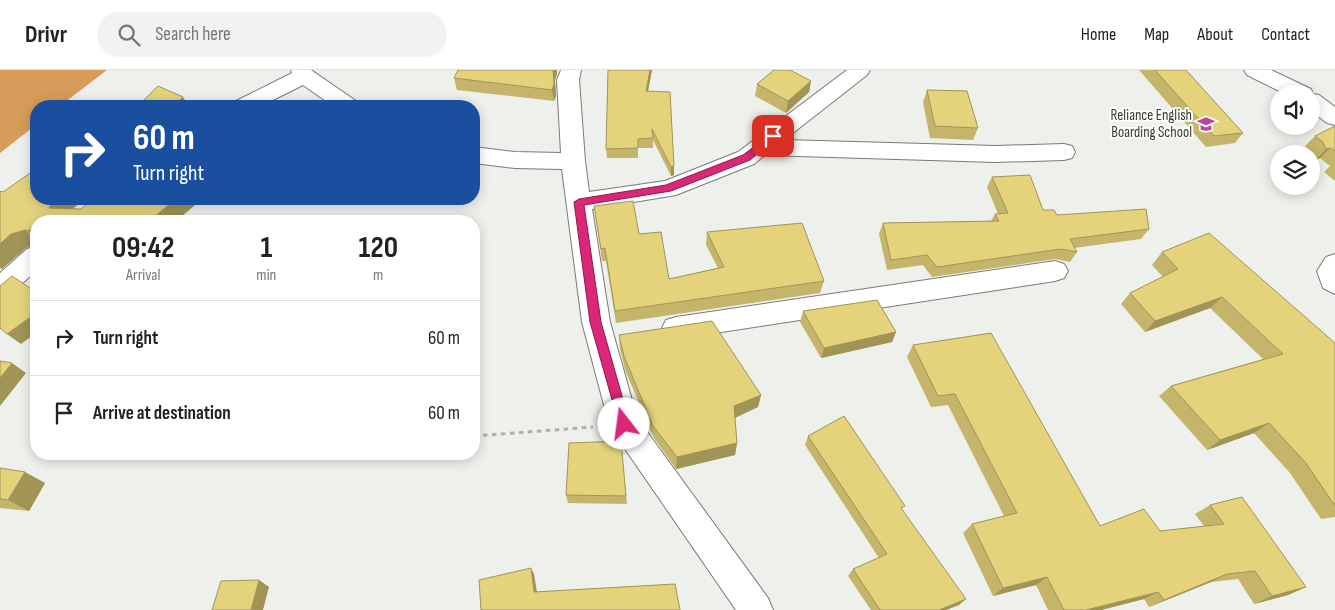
<!DOCTYPE html>
<html lang="en">
<head>
<meta charset="utf-8">
<style>
	:root { --surface:#fff; --page:#f2f2f2; --text:#222; --muted:#767676; --line:#e0e0e0 }
	body { margin:0; font-family:"Sofia Sans Condensed",sans-serif; background:var(--page); color:var(--text); height:100vh; display:flex; flex-direction:column; font-size:19px; white-space:nowrap }
	* { box-sizing:border-box; margin:0 }
	p { font-size:16px; color:var(--muted) }
	.icon { flex:none; width:28px; height:28px; fill:none; stroke:currentColor; stroke-width:2; stroke-linecap:round; stroke-linejoin:round }
	.map { position:relative; flex:1; overflow:hidden }
	.sheet { position:absolute; left:30px; top:145px; width:450px; height:245px; display:flex; flex-direction:column; background:var(--surface); border-radius:20px; box-shadow:0 2px 12px #0003 }
	.sheet>* { flex:none }
	.guide { position:absolute; left:30px; top:30px; width:450px; height:105px; border-radius:20px; box-shadow:0 2px 12px #0003; background:#1a4fa0; color:#fff; overflow:hidden }
	.tools { position:absolute; left:1270px; top:15px; display:grid; gap:10px }
	.tools a { display:grid; place-items:center; width:50px; height:50px; border-radius:50%; background:var(--surface); box-shadow:0 2px 12px #0003; font-size:25px }
	.pin { position:absolute; display:grid; place-items:center; width:42px; height:42px; color:#fff; margin:-21px; border-radius:10px; box-shadow:0 2px 8px #0006 }
	.me { position:absolute; width:55px; margin:-28px; rotate:345deg; stroke-linejoin:round; filter:drop-shadow(0 0 4px #0008) }
	.turn { display:flex; align-items:center; gap:18px; height:105px; padding:0 20px; font-size:22px }
	.turn .icon { width:65px; height:65px; stroke-width:2.5 }
	.turn b { display:block; font-size:35px; line-height:42px }
	.eta { display:flex; justify-content:space-evenly; align-items:center; height:85px; text-align:center }
	.eta b { font-size:30px; font-weight:700; line-height:35px }
	ul { padding:0; list-style:none }
	li { display:flex; align-items:center; gap:15px; height:75px; padding:0 20px; border-top:1px solid var(--line) }
	li div { flex:1 }
	li b { display:block; font-size:19px }
	li em { font-style:normal }
	header { display:flex; align-items:center; gap:30px; box-sizing:border-box; height:70px; padding:0 25px; background:var(--surface); border-bottom:1px solid var(--line) }
	header strong { font-size:24px }
	nav { display:flex; gap:28px; margin-inline-start:auto; font-size:18px }
	.search { width:350px; height:45px; background:var(--page); display:flex; align-items:center; gap:12px; box-sizing:border-box; padding:0 18px; border-radius:28px; color:var(--muted); font-size:19px }
	.map>svg:first-child { display:block }
	.forest { fill:#d79c5a }
	.lines { fill:none; stroke-linecap:round; stroke-linejoin:round }
	.minor-casing { stroke:#797b77; stroke-width:2 }
	.path { stroke:#adafab; stroke-width:3; stroke-dasharray:4.5 4.5; stroke-linecap:butt }
	.minor { fill:#fff; fill-rule:evenodd }
	.wall { fill:#c5b56b }
	.shaded-wall { fill:#a09457 }
	.building { fill:#e5d37c; stroke:#a09457 }
	.route { fill:#db2777; stroke:#8e194d }
	.labels { text-anchor:middle; stroke-width:4; stroke-linejoin:round; paint-order:stroke }
	.poi-label { font-size:15px; fill:#393a38; stroke:#fbfdf9; text-anchor:end }
</style>
</head>
<body>
<header>
<strong>Drivr</strong>
<div class="search"><svg class="icon" aria-label="search" viewBox="0 0 24 24"><circle cx="10" cy="10" r="6"/><path d="M15 15l6 6"/></svg>Search here</div>
<nav><a>Home</a><a>Map</a><a>About</a><a>Contact</a></nav>
</header>
<div class="map">
<svg width="1335" height="540" viewBox="0 0 1335 540">
	<rect width="100%" height="100%" fill="#eef0eb"/>
	<polygon class="forest" points="0,0 107,0 60,36 36,36 36,55 0,83"/>
	<g class="lines">
		<g class="minor-casing">
			<g id="minor">
				<polygon points="291,0 311,0 356,31 359,36 333,36 303,15 261,36 233,36 236,31 292,3"/>
				<polygon points="561,0 581,0 579,10 585,91 589,122 665,111 738,82 847,0 870,0 867,5 784,70 996,76 1064,74 1072,76 1075,82 1072,88 1064,90 996,92 765,85 754,94 676,125 592,139 610,252 637,348 768,528 773,540 736,540 614,363 609,354 582,252 562,99 515,98 474,93 474,77 515,82 561,83 557,10"/>
				<polygon points="1244,0 1271,0 1311,19 1313,24 1319,25 1335,37 1335,55 1327,53 1311,41 1311,24 1285,24 1247,5"/>
				<polygon points="36,176 36,201 9,225 0,228 0,203 27,179"/>
				<polygon points="1335,184 1335,224 1323,218 1317,201 1326,187"/>
				<polygon points="1055,191 1064,194 1068,201 1064,208 1055,211 676,269 666,266 662,258 666,250 676,247"/>
			</g>
		</g>
		<polyline class="path" points="474,366 593,357"/>
		<use href="#minor" class="minor"/>
	</g>
	<g class="wall">
		<polygon points="458,0 557,0 557,4 555,10 556,26 554,31 457,20 454,8"/>
		<polygon points="608,0 652,0 648,21 674,105 671,106 653,70 653,78 638,78 638,88 607,88 606,79"/>
		<polygon points="1139,0 1186,0 1243,63 1235,73 1206,77"/>
		<polygon points="811,11 809,22 786,43 755,26 757,14"/>
		<polygon points="927,20 978,58 973,70 930,68 923,32"/>
		<polygon points="1335,56 1335,111 1324,102 1330,96 1320,88 1316,90 1313,83 1305,76 1315,66"/>
		<polygon points="992,107 1043,140 1057,145 1149,159 1141,169 1074,178 1077,182 1070,192 1055,189 932,207 923,195 887,200 879,164 883,153 991,151 995,144 998,144 987,117"/>
		<polygon points="0,122 85,129 72,139 81,139 202,129 176,151 36,151 36,174 26,178 2,199 0,198"/>
		<polygon points="594,136 639,164 669,209 718,198 706,175 707,162 824,211 820,223 616,253 606,191 602,191"/>
		<polygon points="1162,182 1335,273 1335,447 1321,449 1290,403 1254,363 1207,380 1159,326 1171,316 1263,289 1210,238 1145,262 1121,234 1130,223 1163,207 1152,195"/>
		<polygon points="803,241 896,262 892,272 821,288 800,252"/>
		<polygon points="619,265 761,325 758,337 735,348 737,373 735,385 676,399 654,368 625,300 620,279"/>
		<polygon points="913,275 1100,456 1160,461 1204,456 1195,444 1210,435 1306,517 1288,525 1254,534 1238,509 1211,512 1149,537 1144,529 1101,540 1048,540 1036,515 993,526 963,463 972,454 1004,446 948,335 931,337 907,287"/>
		<polygon points="808,366 902,440 959,535 946,540 871,540 848,506 853,499 879,488 805,375"/>
		<polygon points="621,371 627,434 568,433 566,425"/>
		<polygon points="0,398 45,413 29,441 0,438"/>
	</g>
	<g class="shaded-wall">
		<polygon points="553,0 557,0 557,4 555,10 556,26 554,31 552,20"/>
		<polygon points="650,0 652,0 646,31 646,21"/>
		<polygon points="811,11 809,22 786,43 788,31"/>
		<polygon points="183,27 189,36 173,36"/>
		<polygon points="1330,78 1320,88 1316,90 1326,79"/>
		<polygon points="674,96 674,105 671,106 671,97"/>
		<polygon points="54,129 85,129 66,144 49,138 53,130"/>
		<polygon points="176,129 202,129 176,151 149,151"/>
		<polygon points="32,158 36,162 36,169 28,161"/>
		<polygon points="25,160 36,170 36,174 26,178 2,199 0,197 0,174 11,164"/>
		<polygon points="1222,227 1210,238 1145,262 1155,251"/>
		<polygon points="36,243 36,263 21,274 7,264"/>
		<polygon points="896,262 892,272 821,288 824,278"/>
		<polygon points="12,293 26,303 0,336 0,308"/>
		<polygon points="761,325 758,337 732,349 734,336"/>
		<polygon points="1269,353 1254,363 1207,380 1220,370"/>
		<polygon points="737,373 735,385 676,399 677,387"/>
		<polygon points="25,402 45,413 29,441 8,430"/>
		<polygon points="531,498 534,504 538,528 534,522"/>
		<polygon points="1227,504 1211,512 1149,537 1164,530"/>
		<polygon points="1047,507 1036,515 993,526 1003,518"/>
		<polygon points="259,510 269,517 263,540 251,540"/>
		<polygon points="1306,517 1288,525 1254,534 1272,526"/>
		<polygon points="1158,522 1144,529 1101,540 1086,540"/>
		<polygon points="966,529 959,535 946,540 939,540"/>
	</g>
	<g class="building">
		<polygon points="458,0 553,0 554,14 552,20 454,8"/>
		<polygon points="608,0 650,0 646,21 670,22 674,96 671,97 652,59 653,68 638,69 638,78 606,79"/>
		<polygon points="774,0 790,0 811,11 788,31 757,14"/>
		<polygon points="1155,0 1186,0 1243,63 1214,66"/>
		<polygon points="158,16 183,27 173,36 138,36"/>
		<polygon points="927,20 967,21 978,58 935,56"/>
		<polygon points="1335,56 1335,81 1330,78 1326,79 1323,72 1315,66"/>
		<polygon points="36,99 36,129 54,129 53,130 49,138 81,139 94,129 176,129 149,151 36,151 36,161 32,158 28,161 25,160 11,164 0,174 0,122 1,121 3,122"/>
		<polygon points="1030,105 1043,140 1054,140 1057,145 1146,139 1149,159 1070,169 1077,182 1061,179 937,197 927,185 891,190 883,153 999,151 995,144 1008,143 992,107"/>
		<polygon points="633,131 639,164 661,162 669,209 724,197 707,162 802,153 824,211 615,241 605,178 601,179 594,136"/>
		<polygon points="1209,163 1335,273 1335,436 1306,393 1269,353 1220,370 1171,316 1283,284 1222,227 1155,251 1130,223 1178,199 1162,182"/>
		<polygon points="12,206 36,222 36,243 7,264 0,258 0,216"/>
		<polygon points="877,230 896,262 824,278 803,241"/>
		<polygon points="712,251 761,325 734,336 737,373 677,387 653,356 624,286 619,265"/>
		<polygon points="991,263 1100,456 1144,439 1160,461 1224,454 1210,435 1242,427 1306,517 1272,526 1255,501 1227,504 1164,530 1158,522 1086,540 1064,540 1047,507 1003,518 972,454 1017,443 955,324 938,326 913,275"/>
		<polygon points="0,291 12,293 0,308"/>
		<polygon points="844,346 905,436 901,438 966,529 939,540 880,540 853,499 887,484 808,366"/>
		<polygon points="621,371 626,426 566,425 569,373"/>
		<polygon points="0,398 25,402 8,430 0,429"/>
		<polygon points="531,498 534,522 675,514 680,540 481,540 479,510"/>
		<polygon points="259,510 251,540 212,540 221,511"/>
	</g>
	<polygon class="route" points="773,63 778,66 777,68 750,90 671,121 584,135 601,252 630,354 628,358 624,360 620,358 590,252 574,132 579,129 666,115 743,85"/>
	<defs>
		<g id="school-bare" transform="scale(1.35)"><path d="M0-5L7-2L0 1L-7-2ZM-4 1L0 2.5L4 1V4Q0 6-4 4Z" fill="#b9459e" stroke="#fbfdf9" stroke-width="2.5" paint-order="stroke"/></g>
	</defs>
	<g fill-rule="evenodd">
		<use href="#school-bare" x="1206" y="54"/>
	</g>
	<g class="labels">
		<g class="poi-label">
			<text x="1192" y="50">Reliance English<tspan x="1192" dy="17">Boarding School</tspan></text>
		</g>
	</g>
</svg>
<div class="tools">
<a><svg class="icon" aria-label="sound" viewBox="0 0 24 24"><path d="M4 9h4l5-4v14l-5-4H4zM17 9q2 3 0 6"/></svg></a>
<a><svg class="icon" aria-label="layers" viewBox="0 0 24 24"><path d="M12 4l9 5-9 5-9-5zM3 14l9 5 9-5"/></svg></a>
</div>
<div class="pin" style="left:773px;top:66px;background:#d93025"><svg class="icon" aria-label="arrive" viewBox="0 0 24 24"><path d="M6 21V4h12l-3 4 3 4H6"/></svg></div>
<svg class="me" style="left:624px;top:354px" viewBox="-20 -20 40 40"><circle r="19" fill="#fff"/><path d="M0-13L10 11 0 6-10 11z" fill="#db2777"/></svg>
<div class="guide">
<div class="turn"><svg class="icon" aria-label="right" viewBox="0 0 24 24"><path d="M7 20v-9h11M14 6l5 5-5 5"/></svg><div><b>60 m</b>Turn right</div></div>
</div>
<section class="sheet">
<div class="eta">
<div><b>09:42</b><p>Arrival</p></div>
<div><b>1</b><p>min</p></div>
<div><b>120</b><p>m</p></div>
</div>
<ul>
<li><svg class="icon" aria-label="right" viewBox="0 0 24 24"><path d="M7 20v-9h11M14 6l5 5-5 5"/></svg><div><b>Turn right</b></div><em>60 m</em></li>
<li><svg class="icon" aria-label="arrive" viewBox="0 0 24 24"><path d="M6 21V4h12l-3 4 3 4H6"/></svg><div><b>Arrive at destination</b></div><em>60 m</em></li>
</ul>
</section>
</div>
</body>
</html>
